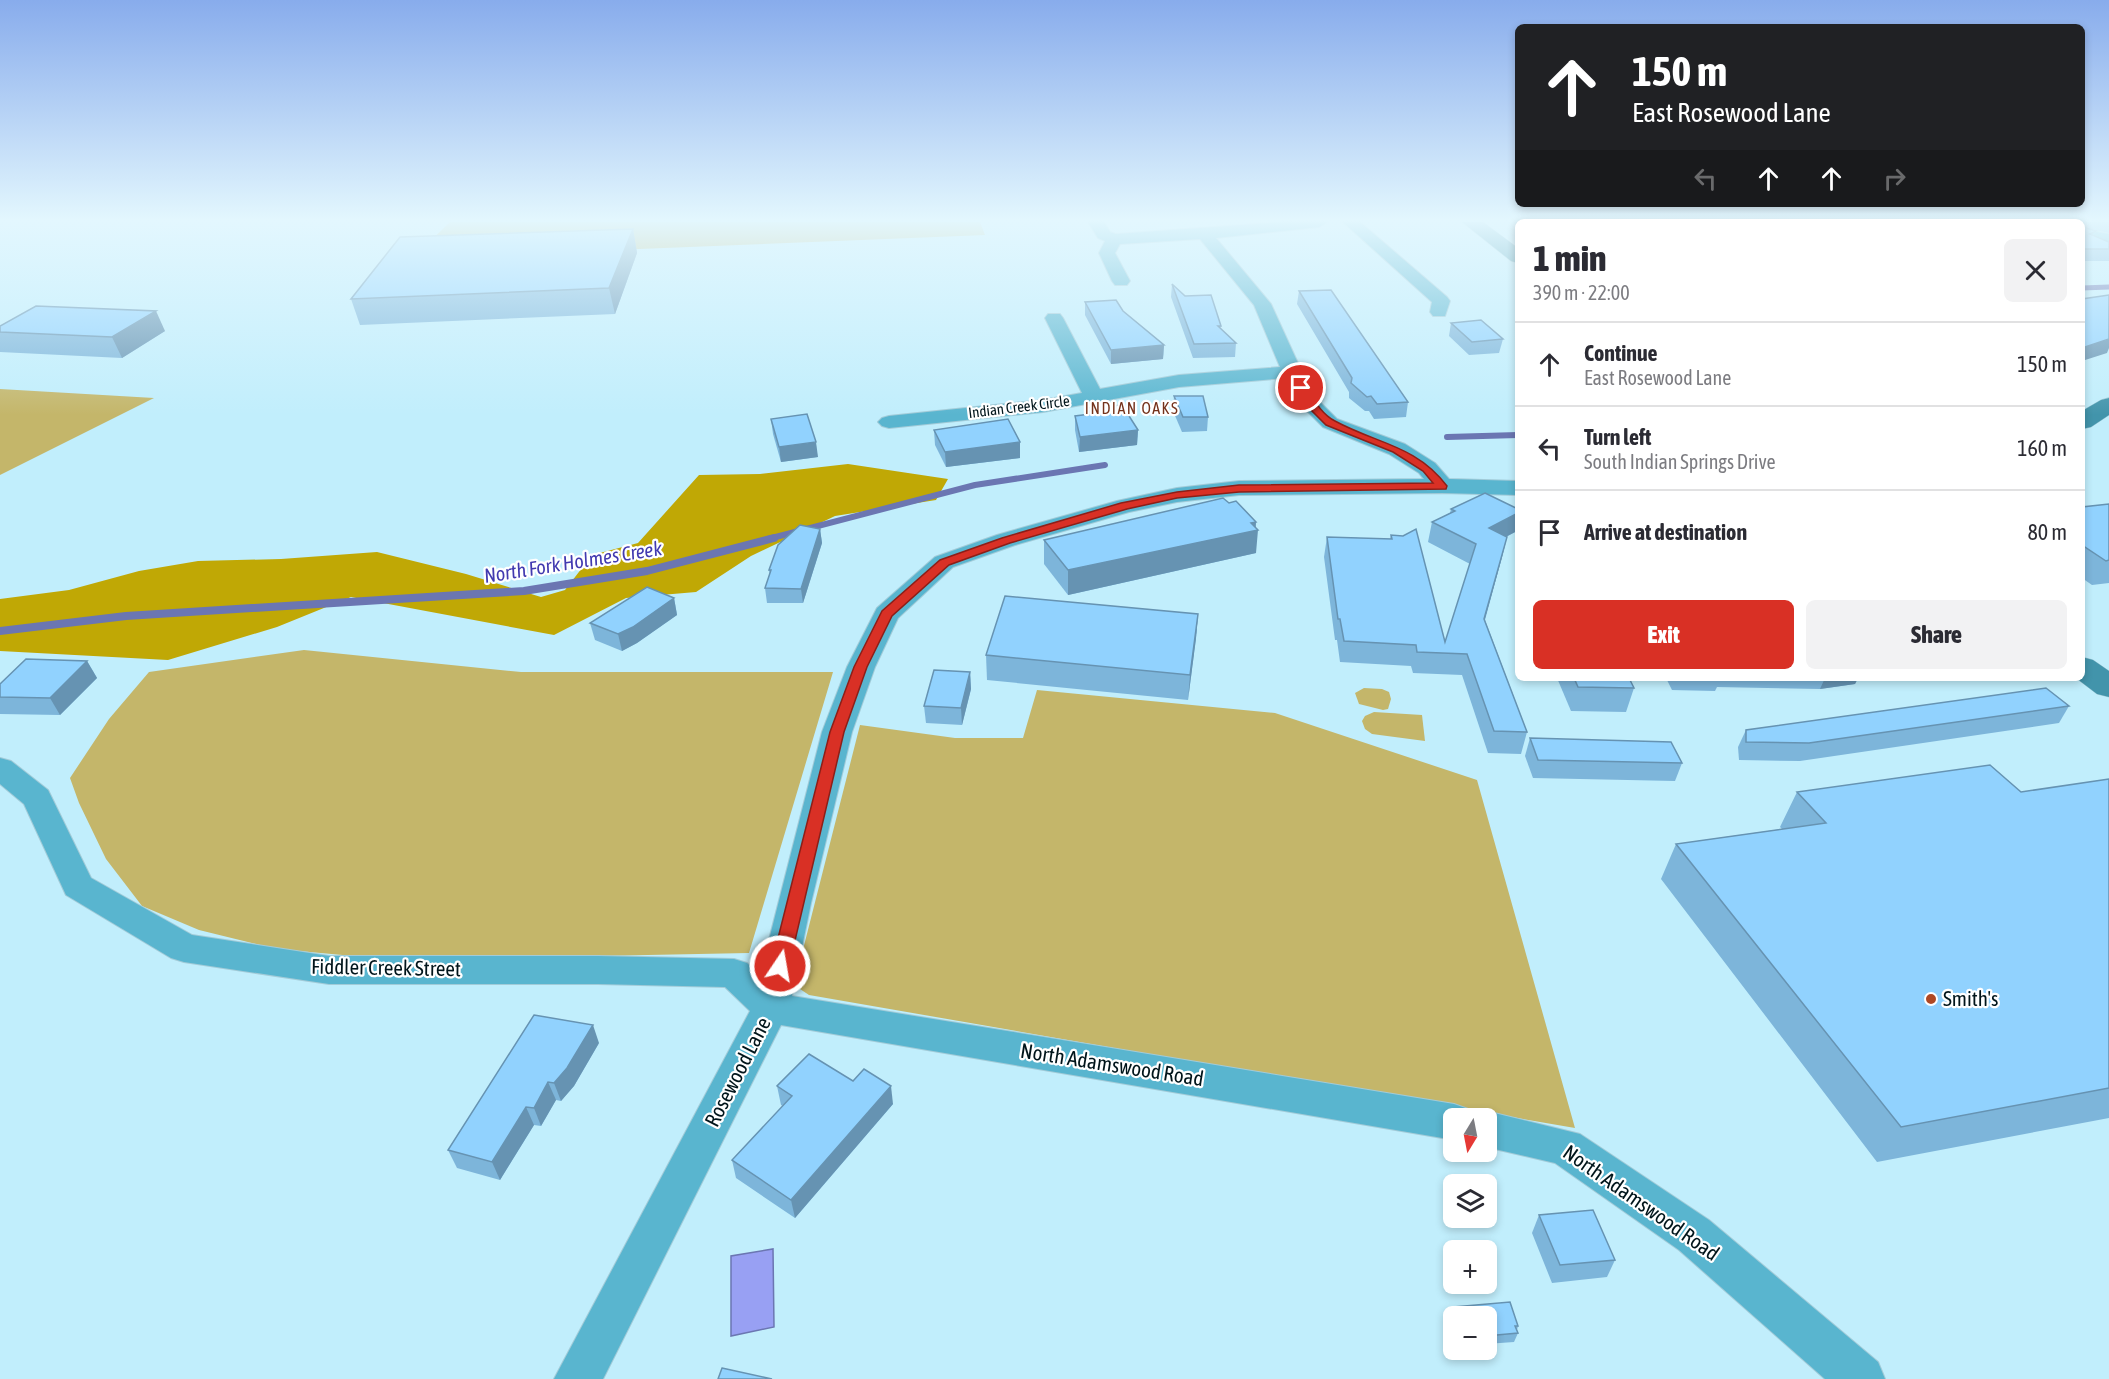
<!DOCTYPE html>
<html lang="en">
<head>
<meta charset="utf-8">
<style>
	:root { --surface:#fff; --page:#f2f2f3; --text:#2b2b33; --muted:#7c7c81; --line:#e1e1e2; --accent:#d93025 }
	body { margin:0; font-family:"Asap Condensed",sans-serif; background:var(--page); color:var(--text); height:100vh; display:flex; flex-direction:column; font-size:22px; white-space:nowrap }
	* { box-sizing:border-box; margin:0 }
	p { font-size:20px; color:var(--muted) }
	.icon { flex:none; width:33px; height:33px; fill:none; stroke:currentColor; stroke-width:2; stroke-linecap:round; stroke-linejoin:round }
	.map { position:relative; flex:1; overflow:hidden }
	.sheet { position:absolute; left:1515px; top:219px; width:570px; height:462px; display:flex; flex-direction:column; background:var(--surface); border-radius:9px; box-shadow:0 3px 9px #0003 }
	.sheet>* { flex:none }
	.top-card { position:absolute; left:1515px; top:24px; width:570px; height:183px; border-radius:9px; box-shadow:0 3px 9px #0003; background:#202124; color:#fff; overflow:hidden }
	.needle { width:39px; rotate:190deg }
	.controls { position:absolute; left:1443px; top:1108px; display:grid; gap:12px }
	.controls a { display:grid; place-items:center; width:54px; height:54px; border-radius:9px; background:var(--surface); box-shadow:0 3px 9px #0003; font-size:30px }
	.pin { position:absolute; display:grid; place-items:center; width:51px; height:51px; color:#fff; margin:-26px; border:3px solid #fff; border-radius:50%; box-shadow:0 2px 6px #0007 }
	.me { position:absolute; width:66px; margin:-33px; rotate:12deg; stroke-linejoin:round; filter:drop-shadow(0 0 4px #0008) }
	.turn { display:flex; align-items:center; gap:21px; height:126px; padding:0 18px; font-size:27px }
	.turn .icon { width:78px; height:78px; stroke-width:2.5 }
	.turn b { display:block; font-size:42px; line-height:51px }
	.lanes { display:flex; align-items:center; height:57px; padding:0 18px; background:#0003; justify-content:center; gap:30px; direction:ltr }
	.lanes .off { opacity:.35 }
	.round { display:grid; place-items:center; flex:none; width:63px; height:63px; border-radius:9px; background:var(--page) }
	.summary { display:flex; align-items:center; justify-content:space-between; height:102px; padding:0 18px }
	h1 { font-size:36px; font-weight:800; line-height:45px }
	.action { display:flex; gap:12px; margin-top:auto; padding:12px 18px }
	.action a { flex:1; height:69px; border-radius:9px; background:var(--accent); color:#fff; font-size:24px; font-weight:800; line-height:69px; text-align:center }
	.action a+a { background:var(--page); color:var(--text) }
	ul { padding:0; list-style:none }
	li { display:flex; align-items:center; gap:18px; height:84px; padding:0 18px; border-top:2px solid var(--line) }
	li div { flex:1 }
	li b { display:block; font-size:22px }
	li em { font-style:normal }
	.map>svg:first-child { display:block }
	.green { fill:#c4b66a }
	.forest { fill:#c0a805 }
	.water { fill:#98a0f3; stroke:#6b76b2; stroke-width:1.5 }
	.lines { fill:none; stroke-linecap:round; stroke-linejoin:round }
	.stream-far2 { stroke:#6b76b2; stroke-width:5 }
	.stream-far1 { stroke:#6b76b2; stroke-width:6 }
	.stream { stroke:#6b76b2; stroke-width:8 }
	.street-casing { stroke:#a2cbd8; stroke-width:2 }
	.secondary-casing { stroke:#a2cbd8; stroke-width:1 }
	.street { fill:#59b5cf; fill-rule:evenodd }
	.secondary { fill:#4294ab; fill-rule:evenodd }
	.wall { fill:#7db5da }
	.shaded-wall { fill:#6693b2 }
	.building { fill:#91d2fe; stroke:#6693b2; stroke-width:1.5 }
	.route { fill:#d93025; stroke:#8d1f18; stroke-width:1.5 }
	.poi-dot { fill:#af4823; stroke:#fff; stroke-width:2 }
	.labels { text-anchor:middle; stroke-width:4.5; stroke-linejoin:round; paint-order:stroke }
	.far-street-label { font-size:15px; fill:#01151b; stroke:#fff }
	.far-neighbourhood-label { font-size:16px; letter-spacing:1.5px; fill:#74321b; stroke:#fff }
	.water-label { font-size:20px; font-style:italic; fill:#423ab0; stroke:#fff }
	.near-street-label { font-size:21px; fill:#01151b; stroke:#fff }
	.near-poi-label { font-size:21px; fill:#01151b; stroke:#fff; text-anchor:start }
</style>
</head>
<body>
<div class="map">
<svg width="2109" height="1379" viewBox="0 0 2109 1379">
	<rect width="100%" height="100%" fill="#c1eefc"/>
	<g class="green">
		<polygon points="450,222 980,222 985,235 489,255 416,255"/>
		<polygon points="0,389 154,398 0,475"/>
		<polygon points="304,650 521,672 833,672 749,953 397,960 277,949 199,930 142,906 106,859 79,803 70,778 109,719 149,672"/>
		<polygon points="1364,688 1382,689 1389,692 1391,699 1388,709 1383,710 1359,704 1355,693"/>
		<polygon points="1037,690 1275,713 1477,780 1575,1128 809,995 794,985 860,725 955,738 1023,738"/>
		<polygon points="1374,712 1422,715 1425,741 1372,734 1365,729 1362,721 1365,716"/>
	</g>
	<polygon class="forest" points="848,464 948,479 936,500 835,516 751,556 696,592 626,598 554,635 351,597 277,627 168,660 0,651 0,599 69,590 139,571 198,561 281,559 377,552 466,574 541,597 565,590 592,555 638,543 699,475 760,474"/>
	<polygon class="water" points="773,1249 774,1327 731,1336 731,1256"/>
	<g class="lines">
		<polyline class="stream-far2" points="2082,288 2109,287"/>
		<g class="stream-far1">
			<polyline points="1447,437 1518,435"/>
			<polyline points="768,539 975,485 1105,465"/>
		</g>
		<polyline class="stream" points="0,631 126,616 524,591 647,571 774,538"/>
		<g class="street-casing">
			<g id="street">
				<polygon points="1088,222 1104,222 1110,232 1116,234 1283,222 1327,222 1319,227 1216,238 1271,304 1302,372 1319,401 1337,419 1405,444 1435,463 1449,479 1518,481 1518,495 1442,493 1239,495 1177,502 1129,512 1015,545 953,567 898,618 875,667 852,732 811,903 792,996 1454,1104 1468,1109 1472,1116 1486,1111 1580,1134 1709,1220 1878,1362 1885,1379 1825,1379 1679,1250 1555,1163 1486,1147 1486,1119 1454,1119 1454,1140 781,1025 603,1379 554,1379 750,1011 725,987 598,984 329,984 184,962 171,958 66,895 24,804 0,784 0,758 11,761 48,790 91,878 192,935 329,956 598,956 734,959 747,963 760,975 822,732 847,667 877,608 935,557 997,535 1117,501 1177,488 1239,481 1424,479 1419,473 1389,454 1323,427 1304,408 1286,378 1179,387 1043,412 889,428 882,426 878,422 882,418 889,416 1043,400 1082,393 1045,318 1048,314 1060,314 1063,318 1100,389 1179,375 1280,367 1254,305 1200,239 1120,244 1115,253 1130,281 1127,285 1115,285 1112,281 1099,253 1105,241 1098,238"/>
				<polygon points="1343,222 1360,222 1447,297 1450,301 1445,316 1433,316 1430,312 1432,302"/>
				<polygon points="2082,229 2109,234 2109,244 2082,239"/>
			</g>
		</g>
		<g class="secondary-casing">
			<g id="secondary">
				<polygon points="1462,222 1483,222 1518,248 1518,263 1511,261"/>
				<polygon points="2109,398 2109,415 2091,427 2082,429 2082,411 2101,400"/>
				<polygon points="2082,657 2093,660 2109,671 2109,697 2097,694 2076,678 2082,678"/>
			</g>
		</g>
		<use href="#street" class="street"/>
		<use href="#secondary" class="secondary"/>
	</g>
	<g class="wall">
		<polygon points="2082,222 2109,222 2109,233 2086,228 2094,235 2109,242 2109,261 2082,261"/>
		<polygon points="633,229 637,253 615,314 360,325 351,299"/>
		<polygon points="1172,284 1221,326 1220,328 1236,343 1235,357 1193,358 1171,297"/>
		<polygon points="1299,291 1408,402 1406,417 1374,419 1369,411 1365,411 1349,398 1349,392 1297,304"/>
		<polygon points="1085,302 1123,311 1164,345 1163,359 1111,364 1085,315"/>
		<polygon points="1451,323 1503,339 1499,353 1469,355 1449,336"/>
		<polygon points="0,326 165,331 122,358 0,352"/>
		<polygon points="1174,396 1208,417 1207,431 1182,432 1173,411"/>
		<polygon points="1087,408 1138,430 1137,445 1079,452 1075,430 1075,416 1087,414"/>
		<polygon points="771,419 818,457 781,462 773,434"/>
		<polygon points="934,430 1020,458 946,467 935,445"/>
		<polygon points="1229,503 1256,522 1256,553 1068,595 1044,564 1044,540"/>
		<polygon points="2109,504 2109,583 2092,585 2082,578 2082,507"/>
		<polygon points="1451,509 1517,531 1506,537 1507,537 1502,557 1485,620 1527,732 1521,754 1488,753 1462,675 1413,673 1411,666 1340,662 1337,640 1335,640 1324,557 1327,537 1390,539 1391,535 1445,642 1470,564 1428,542 1432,522 1450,513"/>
		<polygon points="820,529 822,543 803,603 767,603 765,588 770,575 769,570"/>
		<polygon points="674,598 677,615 637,643 622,651 595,640 590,623"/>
		<polygon points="1198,614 1196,638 1188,700 987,680 986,655"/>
		<polygon points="87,661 97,678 60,715 0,714 0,684"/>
		<polygon points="970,672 971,689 962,725 926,723 924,706"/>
		<polygon points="1557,678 1629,678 1634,688 1626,712 1571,711"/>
		<polygon points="1666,678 1871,678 1857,680 1855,684 1820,689 1717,687 1715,691 1672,690"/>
		<polygon points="2069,706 2059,723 1800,761 1739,760 1738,747 1746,730"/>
		<polygon points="1530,738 1682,763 1675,781 1533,778 1525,756"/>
		<polygon points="2109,779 2109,1118 1877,1162 1661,879 1676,844 1782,829 1780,827 1797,792 2021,792"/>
		<polygon points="599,1043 574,1086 561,1101 556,1100 541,1126 534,1125 500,1180 457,1168 448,1150"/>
		<polygon points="853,1081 893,1104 795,1218 736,1178 732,1160 783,1106 781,1105 777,1086"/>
		<polygon points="1539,1215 1615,1260 1607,1277 1552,1283 1532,1233"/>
		<polygon points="1454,1307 1518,1326 1517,1330 1518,1333 1514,1342 1486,1344 1486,1317 1454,1317 1454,1323 1451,1316"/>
	</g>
	<g class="shaded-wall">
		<polygon points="633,229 637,253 615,314 609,288"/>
		<polygon points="156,311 165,331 122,358 112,337"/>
		<polygon points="2109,339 2109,348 2107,353 2082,361 2082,348"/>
		<polygon points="1164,345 1163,359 1111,364 1111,350"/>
		<polygon points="1138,430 1137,445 1079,452 1080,437"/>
		<polygon points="816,442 818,457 781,462 779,447"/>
		<polygon points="1020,442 1020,458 946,467 945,452"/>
		<polygon points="1518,513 1517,531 1484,548 1489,528"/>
		<polygon points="1256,522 1255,530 1258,530 1256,553 1068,595 1068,570"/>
		<polygon points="820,529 822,543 803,603 801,589"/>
		<polygon points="1507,537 1502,557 1479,640 1484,619"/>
		<polygon points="674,598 677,615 637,643 622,651 618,634"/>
		<polygon points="1198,614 1196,638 1188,700 1190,675"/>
		<polygon points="87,661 97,678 60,715 50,698"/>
		<polygon points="970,672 971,689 962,725 961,708"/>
		<polygon points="1825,678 1871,678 1857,680 1855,684 1820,689"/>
		<polygon points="593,1025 599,1043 574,1086 561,1101 554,1083"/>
		<polygon points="548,1082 556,1100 541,1126 534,1108"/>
		<polygon points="891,1086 893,1104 795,1218 791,1200"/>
		<polygon points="526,1107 534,1125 500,1180 492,1162"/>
	</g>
	<g class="building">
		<polygon points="2082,222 2086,222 2086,228 2096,231 2090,234 2109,242 2109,249 2082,249"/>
		<polygon points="633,229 609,288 351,299 400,237"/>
		<polygon points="1172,284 1185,296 1211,295 1221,326 1218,326 1236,343 1194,344"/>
		<polygon points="1331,290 1408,402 1377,404 1371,396 1367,397 1351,383 1352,378 1299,291"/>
		<polygon points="2109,295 2109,339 2082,348 2082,299"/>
		<polygon points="1116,300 1123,311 1164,345 1111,350 1085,302"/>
		<polygon points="36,306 156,311 112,337 0,332 0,326"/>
		<polygon points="1481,320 1503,339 1472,342 1451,323"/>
		<polygon points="1174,396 1203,396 1208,417 1183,417"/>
		<polygon points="1122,405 1138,430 1080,437 1075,416 1091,414 1087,408"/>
		<polygon points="807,414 816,442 779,447 771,419"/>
		<polygon points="1008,419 1020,442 945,452 934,430"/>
		<polygon points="1485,493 1518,509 1518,513 1489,528 1507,537 1484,619 1527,732 1494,731 1467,654 1417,652 1416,645 1344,641 1340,619 1338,619 1327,537 1392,539 1391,535 1403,536 1416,529 1445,642 1476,544 1432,522 1455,511 1451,509"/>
		<polygon points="1223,498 1229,503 1236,501 1256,522 1251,523 1258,530 1068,570 1044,540"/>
		<polygon points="2109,504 2109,560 2106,561 2082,545 2082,507"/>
		<polygon points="800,525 820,529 801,589 765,588 771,570 769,570 778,545"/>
		<polygon points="647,587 674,598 633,627 618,634 590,623"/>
		<polygon points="1005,596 1198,614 1190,675 986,655"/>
		<polygon points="26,659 87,661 50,698 0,697 0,684"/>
		<polygon points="934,670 970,672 961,708 924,706"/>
		<polygon points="1574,678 1629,678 1634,688 1578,687"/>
		<polygon points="2046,688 2069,706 1809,743 1746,742 1746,730"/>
		<polygon points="1530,738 1671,742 1682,763 1538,760"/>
		<polygon points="1990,765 2021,792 2109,779 2109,1088 1901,1127 1676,844 1826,823 1797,792"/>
		<polygon points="534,1015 593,1025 567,1068 554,1083 548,1082 534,1108 526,1107 492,1162 448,1150"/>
		<polygon points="809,1054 853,1081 864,1069 891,1086 791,1200 732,1160 792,1096 777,1086"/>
		<polygon points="1593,1210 1615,1260 1560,1265 1539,1215"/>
		<polygon points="1510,1302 1518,1326 1515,1326 1518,1333 1486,1336 1486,1317 1458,1317 1454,1307"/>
		<polygon points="722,1368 772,1379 718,1379"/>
	</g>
	<linearGradient id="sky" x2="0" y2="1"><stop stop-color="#88acec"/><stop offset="0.53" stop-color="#e3f7fe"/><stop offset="1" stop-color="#e3f7fe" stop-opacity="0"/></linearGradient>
	<rect width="2109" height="415" fill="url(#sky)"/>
	<path class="route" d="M 1301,385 L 1305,386 C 1313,398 1321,414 1335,421 C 1377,444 1416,445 1447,486 L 1446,489 L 1239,492 L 1177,498 L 1127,509 L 1010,543 L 949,565 L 892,616 L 867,667 L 844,732 L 789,966 L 786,971 L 780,973 L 774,971 L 771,966 L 830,732 L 854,667 L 882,611 L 940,560 L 1002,538 L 1121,503 L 1177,492 L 1239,485 L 1433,483 L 1423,471 L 1393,452 L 1326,425 L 1307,406 L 1297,388 Z"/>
	<circle class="poi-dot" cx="1931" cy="999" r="6"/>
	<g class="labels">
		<g class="far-street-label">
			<text transform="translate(1019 407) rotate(-7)" y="5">Indian Creek Circle</text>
		</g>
		<g class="far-neighbourhood-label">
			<text x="1132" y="414">INDIAN OAKS</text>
		</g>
		<g class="water-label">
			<text transform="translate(573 562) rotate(-9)" y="7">North Fork Holmes Creek</text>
		</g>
		<g class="near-street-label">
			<text transform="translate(386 968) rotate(1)" y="7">Fiddler Creek Street</text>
			<text transform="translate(1112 1065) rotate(9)" y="7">North Adamswood Road</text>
			<text transform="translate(738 1072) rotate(-63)" y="7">Rosewood Lane</text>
			<text transform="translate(1641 1203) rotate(35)" y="7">North Adamswood Road</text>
		</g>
		<g class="near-poi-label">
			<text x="1943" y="1006">Smith's</text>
		</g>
	</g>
</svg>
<div class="controls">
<a><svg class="needle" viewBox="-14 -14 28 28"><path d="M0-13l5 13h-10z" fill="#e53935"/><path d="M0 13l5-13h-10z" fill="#7c7c81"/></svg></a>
<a><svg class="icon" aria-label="layers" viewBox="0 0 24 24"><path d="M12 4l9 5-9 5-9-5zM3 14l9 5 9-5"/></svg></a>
<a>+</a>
<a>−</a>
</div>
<div class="pin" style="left:1301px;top:388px;background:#d93025"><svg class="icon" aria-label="arrive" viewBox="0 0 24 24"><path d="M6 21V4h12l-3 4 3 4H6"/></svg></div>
<svg class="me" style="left:780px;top:966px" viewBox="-20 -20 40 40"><circle r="17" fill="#d93025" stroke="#fff" stroke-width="3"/><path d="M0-11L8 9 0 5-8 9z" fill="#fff"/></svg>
<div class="top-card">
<div class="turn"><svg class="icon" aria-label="ahead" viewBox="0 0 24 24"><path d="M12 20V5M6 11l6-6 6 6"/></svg><div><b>150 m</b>East Rosewood Lane</div></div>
<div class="lanes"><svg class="icon off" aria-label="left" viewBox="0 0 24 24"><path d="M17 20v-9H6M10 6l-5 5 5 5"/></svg><svg class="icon" aria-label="ahead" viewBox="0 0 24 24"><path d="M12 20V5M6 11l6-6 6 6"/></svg><svg class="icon" aria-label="ahead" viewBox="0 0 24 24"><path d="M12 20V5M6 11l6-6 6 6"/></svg><svg class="icon off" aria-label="right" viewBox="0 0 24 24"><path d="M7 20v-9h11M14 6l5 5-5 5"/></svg></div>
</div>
<section class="sheet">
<div class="summary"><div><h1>1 min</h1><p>390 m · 22:00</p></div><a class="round"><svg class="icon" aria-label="close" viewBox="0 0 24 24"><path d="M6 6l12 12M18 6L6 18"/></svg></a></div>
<ul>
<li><svg class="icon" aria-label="ahead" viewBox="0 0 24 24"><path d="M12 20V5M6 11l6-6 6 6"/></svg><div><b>Continue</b><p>East Rosewood Lane</p></div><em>150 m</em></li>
<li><svg class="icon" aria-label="left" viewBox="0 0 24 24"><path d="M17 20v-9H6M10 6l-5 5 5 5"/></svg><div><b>Turn left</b><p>South Indian Springs Drive</p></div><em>160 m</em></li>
<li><svg class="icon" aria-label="arrive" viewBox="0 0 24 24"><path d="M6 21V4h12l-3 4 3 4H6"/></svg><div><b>Arrive at destination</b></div><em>80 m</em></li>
</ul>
<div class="action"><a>Exit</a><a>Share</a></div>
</section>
</div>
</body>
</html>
